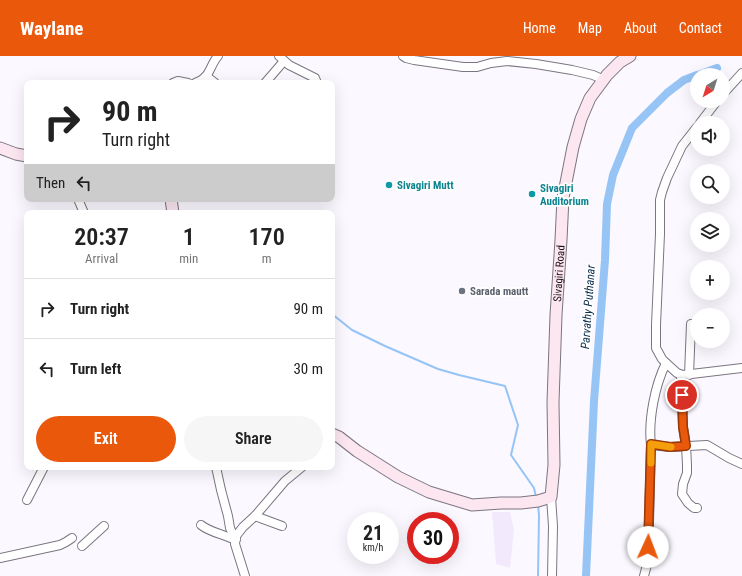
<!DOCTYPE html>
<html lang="en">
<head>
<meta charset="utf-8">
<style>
	:root { --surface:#fff; --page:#f6f6f6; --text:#222; --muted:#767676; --line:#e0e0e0; --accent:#ea580c }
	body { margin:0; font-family:"Roboto Condensed",sans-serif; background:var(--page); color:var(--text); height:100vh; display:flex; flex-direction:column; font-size:15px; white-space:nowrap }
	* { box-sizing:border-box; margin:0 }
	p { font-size:13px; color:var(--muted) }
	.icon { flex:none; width:22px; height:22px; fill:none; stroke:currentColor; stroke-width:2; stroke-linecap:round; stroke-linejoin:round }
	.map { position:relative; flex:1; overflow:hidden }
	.details { position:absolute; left:24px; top:154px; width:311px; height:260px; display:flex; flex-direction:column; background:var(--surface); border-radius:8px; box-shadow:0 4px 16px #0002 }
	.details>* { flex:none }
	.top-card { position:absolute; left:24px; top:24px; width:311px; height:122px; border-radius:8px; box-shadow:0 4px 16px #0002; background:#fff; color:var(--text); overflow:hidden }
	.needle { width:26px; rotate:218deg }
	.tools { position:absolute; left:690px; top:12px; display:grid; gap:8px }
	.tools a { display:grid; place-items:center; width:40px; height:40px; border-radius:50%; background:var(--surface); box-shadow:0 4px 16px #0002; font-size:20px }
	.speed { position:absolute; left:347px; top:456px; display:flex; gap:8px; font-size:20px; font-weight:700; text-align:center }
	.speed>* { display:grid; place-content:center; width:52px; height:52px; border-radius:50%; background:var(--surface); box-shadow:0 4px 16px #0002; line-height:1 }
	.speed small { font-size:10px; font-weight:400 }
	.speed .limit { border:6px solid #d22; background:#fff; color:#111 }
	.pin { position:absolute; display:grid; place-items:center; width:34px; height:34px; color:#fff; margin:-17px; border:2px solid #fff; border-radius:50%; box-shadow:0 1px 4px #0007 }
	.me { position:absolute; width:44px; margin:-22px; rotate:2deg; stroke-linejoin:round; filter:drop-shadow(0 0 3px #0008) }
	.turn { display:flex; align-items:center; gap:14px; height:84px; padding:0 12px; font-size:18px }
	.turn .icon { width:52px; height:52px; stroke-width:2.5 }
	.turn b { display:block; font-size:28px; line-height:34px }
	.then { display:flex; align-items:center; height:38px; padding:0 12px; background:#0003; gap:8px; font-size:15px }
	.eta { display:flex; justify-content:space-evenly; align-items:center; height:68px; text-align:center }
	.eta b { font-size:24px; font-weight:600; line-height:28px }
	.primary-button { display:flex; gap:8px; margin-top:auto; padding:8px 12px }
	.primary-button a { flex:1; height:46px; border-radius:24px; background:var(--accent); color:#fff; font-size:16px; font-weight:600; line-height:46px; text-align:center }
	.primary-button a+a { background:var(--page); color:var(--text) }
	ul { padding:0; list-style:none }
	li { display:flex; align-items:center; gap:12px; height:60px; padding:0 12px; border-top:1px solid var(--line) }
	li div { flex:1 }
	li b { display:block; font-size:15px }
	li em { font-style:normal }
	header { display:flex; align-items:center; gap:24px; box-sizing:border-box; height:56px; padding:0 20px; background:var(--accent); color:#fff }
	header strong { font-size:19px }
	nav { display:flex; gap:22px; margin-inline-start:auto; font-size:14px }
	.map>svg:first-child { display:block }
	.built { fill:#f3e9fc }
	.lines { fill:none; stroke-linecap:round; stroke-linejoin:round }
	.stream { stroke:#96c4f5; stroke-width:2 }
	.canal { stroke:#96c4f5; stroke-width:8 }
	.street-casing { stroke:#7b7580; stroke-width:10 }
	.secondary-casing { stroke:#7b7580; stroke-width:13 }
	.street { stroke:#fff; stroke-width:8 }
	.secondary { stroke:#fce6f0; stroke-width:11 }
	.route-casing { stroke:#983908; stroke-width:10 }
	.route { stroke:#ea580c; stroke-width:7 }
	.slow { stroke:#f59e0b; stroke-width:7 }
	.culture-dot { fill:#0f9aa8; stroke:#fff; stroke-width:1.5 }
	.worship-dot { fill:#6b7280; stroke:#fff; stroke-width:1.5 }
	.labels { text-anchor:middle; stroke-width:3.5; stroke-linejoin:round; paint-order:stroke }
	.culture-label { font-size:11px; font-weight:bold; fill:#0d838f; stroke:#fff; text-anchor:start }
	.street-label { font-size:11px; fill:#161418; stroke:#fff }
	.worship-label { font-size:11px; font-weight:bold; fill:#5b616d; stroke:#fff; text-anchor:start }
	.water-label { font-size:12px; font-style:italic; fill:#0c2e4d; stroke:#fff }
</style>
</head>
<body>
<header>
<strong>Waylane</strong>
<nav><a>Home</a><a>Map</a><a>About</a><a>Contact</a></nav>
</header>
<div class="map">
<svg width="742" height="520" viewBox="0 0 742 520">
	<rect width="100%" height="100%" fill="#fbf8ff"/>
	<polygon class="built" points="492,456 510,456 514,473 510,512 496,508"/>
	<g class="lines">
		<g class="stream">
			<polyline points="332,258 352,274 385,290 438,313 459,319 505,330 518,369 511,399 534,432 536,441"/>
			<polyline points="538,449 539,459 538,520"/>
		</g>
		<g class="canal">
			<polyline points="698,19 717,12"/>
			<polyline points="586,520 594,345 605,204 607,148 613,119 632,72 667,37 684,24 697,19"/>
		</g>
		<g class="street-casing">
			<g id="street">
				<polyline points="279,0 289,9 315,22 317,27"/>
				<polyline points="403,0 406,2 414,4 463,11 477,11 491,7 507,5 536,8 572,14 593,19 604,24"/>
				<polyline points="206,20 215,27"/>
				<polyline points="173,27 178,25 188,27"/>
				<path d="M 195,27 C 211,22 209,10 218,0"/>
				<polyline points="265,27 284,5"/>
				<polyline points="723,38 742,17"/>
				<polyline points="700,67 717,45"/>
				<polyline points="78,143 84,157"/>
				<polyline points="666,307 677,317 683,319 742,312"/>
				<polyline points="681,319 683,371 686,390 687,409 687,417 683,428 682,438 688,447 694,452 697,452"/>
				<polyline points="689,319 691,268"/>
				<polyline points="651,389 670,391 707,389 729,402 742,408"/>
				<polyline points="216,411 221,434 228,460 230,472 233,479 236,483"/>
				<polyline points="551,441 553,470 552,520"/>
				<polyline points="27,444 44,411"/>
				<polyline points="255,460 282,470"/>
				<path d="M 201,469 C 211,477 224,478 235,484"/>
				<polyline points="82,490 104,470"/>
				<polyline points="0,502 60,489 66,486 72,482"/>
				<polyline points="245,520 235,488 236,480 243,471 255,460 285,425 302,411"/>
				<path d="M 644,520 L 648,505 L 651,389 C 648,364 655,329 666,307 L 662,303 L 656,292 L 656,269 L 660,178 L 660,144 L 662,136 L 667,122 L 682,90 L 697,71"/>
			</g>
		</g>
		<g class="secondary-casing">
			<g id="secondary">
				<polyline points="0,92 16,98 27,100"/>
				<polyline points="171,143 173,157"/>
				<path id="s1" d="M 332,378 L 339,381 L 357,395 L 398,421 L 429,436 L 472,449 L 501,447 L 521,447 L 538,445 L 551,441 L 554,409 L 553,346 L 556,259 L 561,184 L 563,142 L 573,91 L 581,63 L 590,42 L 607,19 L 620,6 L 630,0"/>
			</g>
		</g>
		<use href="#street" class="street"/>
		<use href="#secondary" class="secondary"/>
	</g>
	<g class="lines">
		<g class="route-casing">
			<polyline id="route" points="648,491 651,388 670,391 686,390 683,371 682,339"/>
		</g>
		<use href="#route" class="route"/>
		<polyline class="slow" points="651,407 651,388 671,391"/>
	</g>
	<g class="culture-dot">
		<circle cx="389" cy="129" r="4"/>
		<circle cx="532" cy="138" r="4"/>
	</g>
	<circle class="worship-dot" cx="462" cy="235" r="4"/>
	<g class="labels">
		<g class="culture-label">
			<text x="397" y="133">Sivagiri Mutt</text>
			<text x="540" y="136">Sivagiri<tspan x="540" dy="13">Auditorium</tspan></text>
		</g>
		<g class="street-label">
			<text dy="4" stroke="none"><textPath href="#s1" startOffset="462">Sivagiri Road</textPath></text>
		</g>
		<g class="worship-label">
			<text x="470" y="239">Sarada mautt</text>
		</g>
		<g class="water-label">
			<text transform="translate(588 251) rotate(-86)" y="4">Parvathy Puthanar</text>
		</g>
	</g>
</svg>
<div class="tools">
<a><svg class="needle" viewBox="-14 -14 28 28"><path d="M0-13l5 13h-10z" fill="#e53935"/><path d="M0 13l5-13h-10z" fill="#767676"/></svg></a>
<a><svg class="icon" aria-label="sound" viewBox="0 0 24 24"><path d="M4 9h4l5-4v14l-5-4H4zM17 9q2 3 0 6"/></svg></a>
<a><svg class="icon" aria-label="search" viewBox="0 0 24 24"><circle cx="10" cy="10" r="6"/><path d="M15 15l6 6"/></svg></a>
<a><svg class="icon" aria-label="layers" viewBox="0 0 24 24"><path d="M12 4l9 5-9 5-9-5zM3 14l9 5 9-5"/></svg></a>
<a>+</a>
<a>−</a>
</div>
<div class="speed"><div>21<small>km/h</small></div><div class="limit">30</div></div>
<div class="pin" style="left:682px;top:339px;background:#d93025"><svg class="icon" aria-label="arrive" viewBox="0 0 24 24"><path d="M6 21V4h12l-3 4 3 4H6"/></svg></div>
<svg class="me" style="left:648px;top:491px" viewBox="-20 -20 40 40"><circle r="19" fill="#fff"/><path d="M0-13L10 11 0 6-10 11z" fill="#ea580c"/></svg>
<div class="top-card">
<div class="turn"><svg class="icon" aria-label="right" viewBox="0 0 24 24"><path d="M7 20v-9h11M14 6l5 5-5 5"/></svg><div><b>90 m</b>Turn right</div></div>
<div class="then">Then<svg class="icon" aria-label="left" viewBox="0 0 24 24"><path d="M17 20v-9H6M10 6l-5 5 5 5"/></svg></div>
</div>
<section class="details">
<div class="eta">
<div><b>20:37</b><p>Arrival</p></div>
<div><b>1</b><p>min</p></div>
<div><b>170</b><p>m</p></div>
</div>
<ul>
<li><svg class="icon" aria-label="right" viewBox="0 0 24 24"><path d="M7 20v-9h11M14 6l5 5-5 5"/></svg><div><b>Turn right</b></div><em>90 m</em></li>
<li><svg class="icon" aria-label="left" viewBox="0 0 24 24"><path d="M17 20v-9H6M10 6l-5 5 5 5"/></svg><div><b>Turn left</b></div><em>30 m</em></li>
</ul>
<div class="primary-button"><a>Exit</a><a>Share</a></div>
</section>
</div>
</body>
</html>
